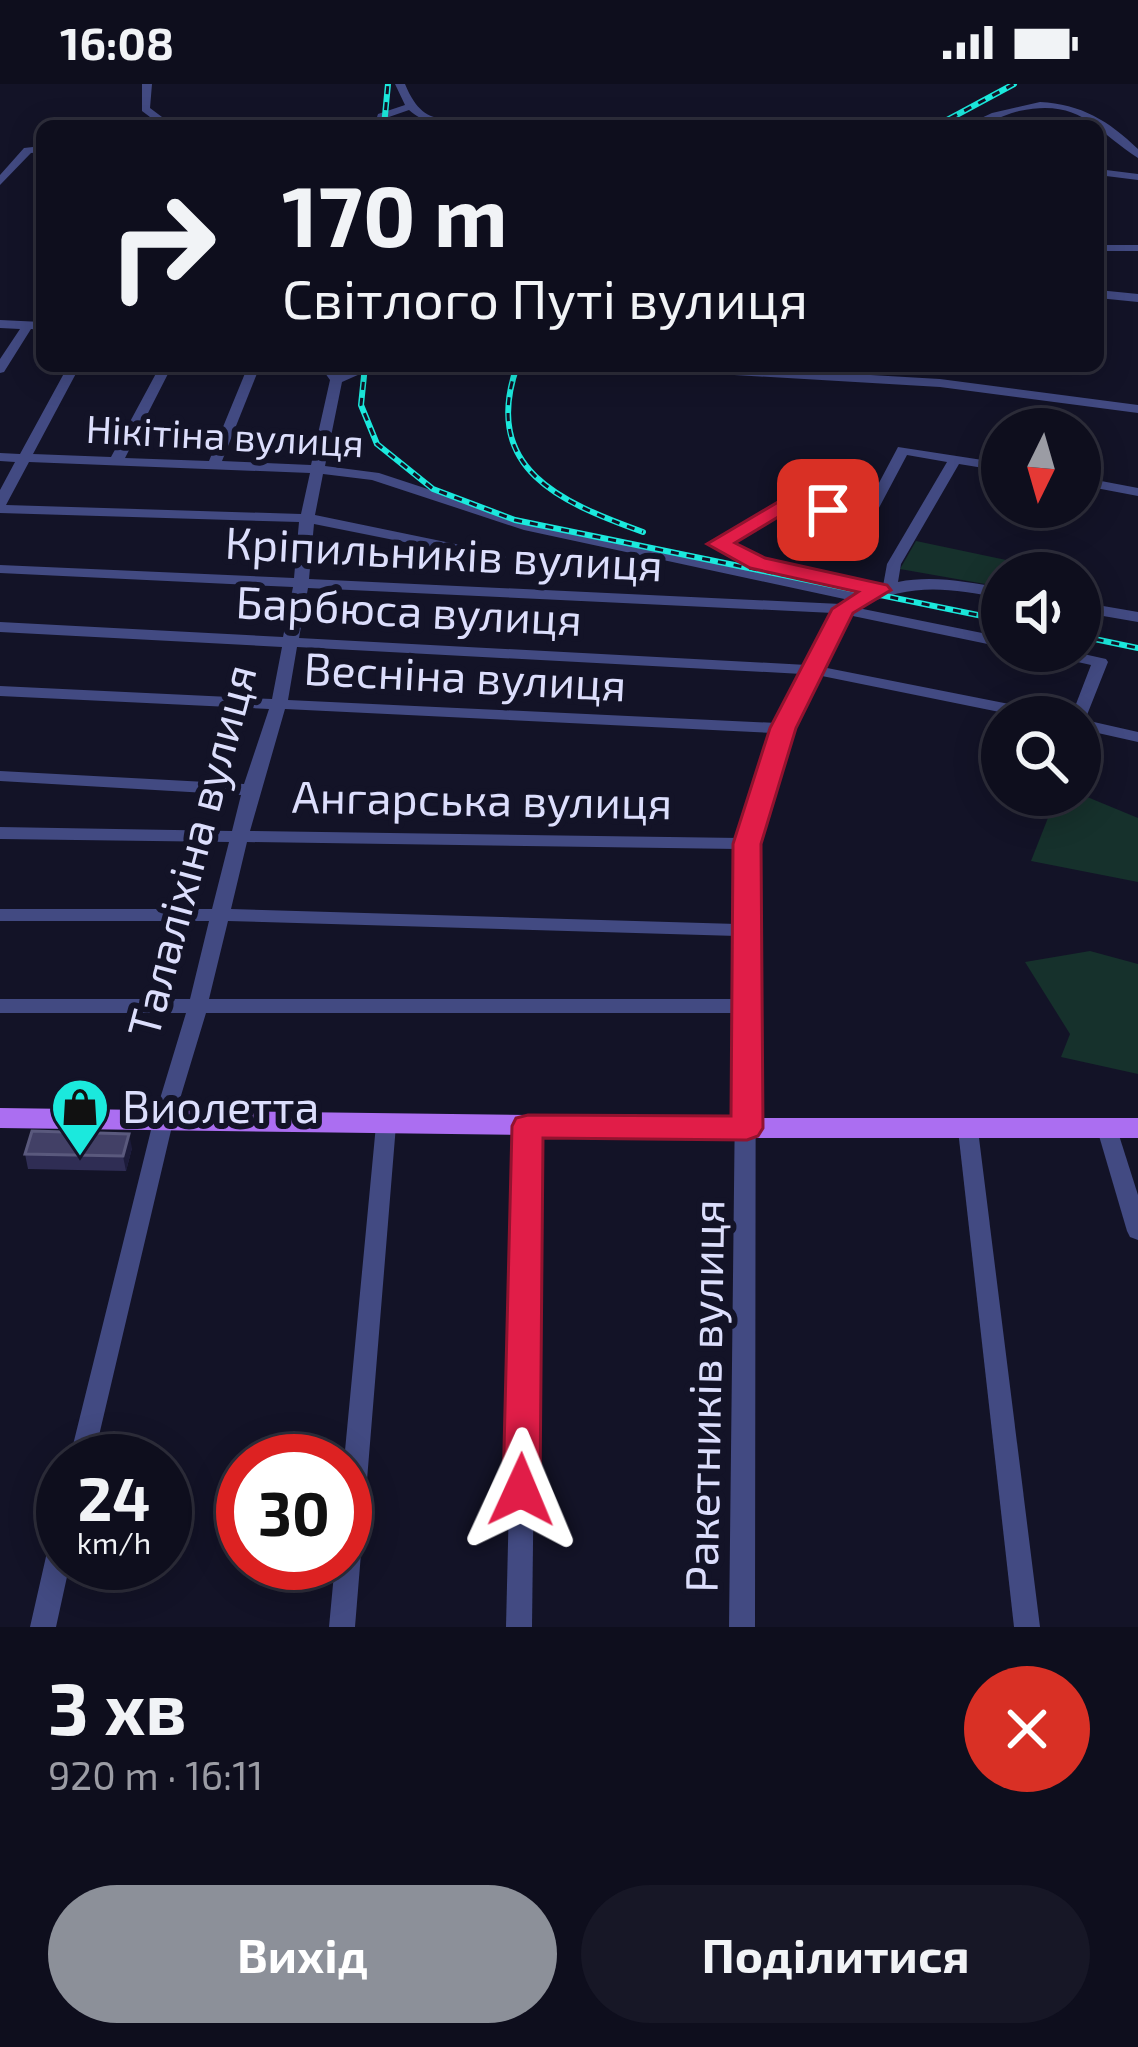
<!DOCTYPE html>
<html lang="uk">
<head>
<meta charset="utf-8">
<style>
	:root { --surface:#0e0e1d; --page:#171726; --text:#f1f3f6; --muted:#9b9ca4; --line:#2e2e3b; --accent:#8c9099 }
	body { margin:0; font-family:"Exo 2",sans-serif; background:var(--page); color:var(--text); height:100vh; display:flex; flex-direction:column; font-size:45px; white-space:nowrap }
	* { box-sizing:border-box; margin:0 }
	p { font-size:39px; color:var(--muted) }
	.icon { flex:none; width:66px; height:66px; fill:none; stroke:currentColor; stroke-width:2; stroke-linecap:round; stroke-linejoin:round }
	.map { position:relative; height:1543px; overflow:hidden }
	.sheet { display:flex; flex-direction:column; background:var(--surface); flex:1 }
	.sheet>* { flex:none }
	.hud { position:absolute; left:36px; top:36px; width:1068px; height:252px; border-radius:18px; box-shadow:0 6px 30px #0003,0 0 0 3px var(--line); background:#0e0e1d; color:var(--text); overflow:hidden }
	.needle { width:78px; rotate:185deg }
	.fabs { position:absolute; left:981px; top:324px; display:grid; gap:24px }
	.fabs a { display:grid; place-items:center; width:120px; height:120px; border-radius:50%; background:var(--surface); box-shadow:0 6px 30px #0003,0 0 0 3px var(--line); font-size:60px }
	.speed { position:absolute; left:36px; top:1350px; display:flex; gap:24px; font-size:60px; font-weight:700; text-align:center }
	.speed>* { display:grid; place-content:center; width:156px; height:156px; border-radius:50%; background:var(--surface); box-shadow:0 6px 30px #0003,0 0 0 3px var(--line); line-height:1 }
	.speed small { font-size:30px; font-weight:400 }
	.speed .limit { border:18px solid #d22; background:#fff; color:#111 }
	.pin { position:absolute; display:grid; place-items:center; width:102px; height:102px; color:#fff; margin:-51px; border-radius:24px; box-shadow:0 6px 18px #0006 }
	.me { position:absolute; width:132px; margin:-66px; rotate:1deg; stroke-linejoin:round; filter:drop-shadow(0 0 9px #0008) }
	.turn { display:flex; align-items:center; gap:42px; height:252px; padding:0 48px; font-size:54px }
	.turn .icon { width:156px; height:156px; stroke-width:2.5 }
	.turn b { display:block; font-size:84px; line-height:102px }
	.round { display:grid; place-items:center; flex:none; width:126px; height:126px; border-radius:63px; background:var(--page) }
	.overview { display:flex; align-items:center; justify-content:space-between; height:204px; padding:0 48px }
	h1 { font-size:72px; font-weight:700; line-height:90px }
	.action { display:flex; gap:24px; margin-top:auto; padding:24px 48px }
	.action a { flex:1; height:138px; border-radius:72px; background:var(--accent); color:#fff; font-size:48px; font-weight:700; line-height:138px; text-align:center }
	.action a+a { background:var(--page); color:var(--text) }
	.status { display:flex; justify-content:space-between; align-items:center; height:84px; padding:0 60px; background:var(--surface); direction:ltr }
	.status svg { height:33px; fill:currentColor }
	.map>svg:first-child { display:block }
	.green { fill:#16312c }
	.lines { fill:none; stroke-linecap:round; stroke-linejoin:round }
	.minor { fill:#424a82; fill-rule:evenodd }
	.major { fill:#ab6ef1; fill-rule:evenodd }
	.rail-casing { stroke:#1be9dd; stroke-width:6 }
	.rail { stroke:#131327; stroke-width:3; stroke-dasharray:8; stroke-linecap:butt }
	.wall { fill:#2f2d54 }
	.shaded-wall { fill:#1c1b3a }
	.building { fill:#424066; stroke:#5a597d; stroke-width:3 }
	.route { fill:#e11d48; stroke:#92132f; stroke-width:3 }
	.labels { text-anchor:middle; stroke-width:12; stroke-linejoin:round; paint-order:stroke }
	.far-street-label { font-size:39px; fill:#dcdefc; stroke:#131327 }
	.street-label { font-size:45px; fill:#dcdefc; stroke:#131327 }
	.poi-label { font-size:45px; fill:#dcdefc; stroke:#131327; text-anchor:start }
</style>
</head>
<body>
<div class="status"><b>16:08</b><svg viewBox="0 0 49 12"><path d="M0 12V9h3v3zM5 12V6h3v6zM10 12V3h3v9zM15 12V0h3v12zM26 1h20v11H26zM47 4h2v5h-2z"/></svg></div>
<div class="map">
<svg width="1138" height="1543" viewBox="0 0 1138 1543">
	<rect width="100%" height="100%" fill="#131327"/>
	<g class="green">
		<polygon points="916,457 1067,489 1002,489 1002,503 900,485"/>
		<polygon points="1080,710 1138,734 1138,798 1031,777 1057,711"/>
		<polygon points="1090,867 1138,880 1138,990 1061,973 1070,950 1025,878"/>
	</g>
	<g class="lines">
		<g class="minor">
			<polygon points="142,0 152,0 150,24 174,42 162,42 142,27"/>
			<path d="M 395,0 L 405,0 C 427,54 454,25 495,42 C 466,42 432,47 409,26 L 386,34 L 384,42 L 374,42 L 378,30 L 405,21 Z"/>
			<path d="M 1040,18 C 1081,20 1109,37 1138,65 L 1138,74 C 1094,46 1081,14 1019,27 C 1000,32 984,42 964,42 L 992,29 Z"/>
			<polygon points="42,62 42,68 31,69 0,101 0,91 24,64"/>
			<polygon points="1098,85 1138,90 1138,96 1098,91"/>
			<rect x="1098" y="161" width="40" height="6"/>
			<polygon points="1098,206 1138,210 1138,218 1098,214"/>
			<polygon points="0,236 42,238 42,246 31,245 4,288 0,289 0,275 20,245 0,244"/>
			<path d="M 68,282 L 80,282 L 33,370 L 111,373 L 160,282 L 172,282 L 125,374 L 209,377 L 248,282 L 260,282 L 222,377 L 311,381 L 330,296 L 320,282 L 332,282 L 339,291 L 361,282 L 378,282 L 342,298 L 325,382 L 379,389 L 528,438 L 862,510 L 883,502 L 887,480 L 947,378 L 907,371 L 872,437 L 792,422 L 729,459 L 776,479 L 776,485 L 766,485 L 711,460 L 790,413 L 863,429 L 898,363 L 1002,379 L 1002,387 L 959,380 L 901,480 L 898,498 C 933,491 967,498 1002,504 L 1002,514 C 946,504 912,498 858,524 L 1002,553 L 1002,563 L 848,531 L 822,583 L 1049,628 L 1057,633 L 1024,633 L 817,591 L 791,644 L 756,760 L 755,1543 L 729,1543 L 736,929 L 206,929 L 173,1038 L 93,1377 L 69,1377 L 153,1038 L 186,929 L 0,929 L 0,915 L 190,915 L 209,837 L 0,837 L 0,825 L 212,825 L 229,758 L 0,755 L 0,743 L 232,747 L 241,711 L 0,697 L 0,687 L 244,700 L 269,625 L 0,612 L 0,602 L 272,615 L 282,563 L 0,548 L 0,538 L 283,553 L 293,503 L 0,489 L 0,481 L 294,494 L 299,438 L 0,429 L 0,406 L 15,378 L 0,377 L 0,369 L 20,370 ZM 29,378 L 310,389 L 301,430 L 6,421 ZM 323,390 L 372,396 L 524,446 L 849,516 L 841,520 L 309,495 L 314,440 L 499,477 L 506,473 L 499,469 L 315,431 ZM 308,504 L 833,529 L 807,581 L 299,554 ZM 297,563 L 802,590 L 777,639 L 288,616 ZM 285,625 L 773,649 L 740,754 L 250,747 ZM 247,758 L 738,765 L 737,840 L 231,825 ZM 228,837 L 737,852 L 736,915 L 209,915 Z"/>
			<polygon points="643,282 714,282 940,295 1138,321 1138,329 940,303 649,286"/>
			<polygon points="1080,393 1138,404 1138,412 1080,401"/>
			<polygon points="1080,518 1138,528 1138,538 1080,528"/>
			<polygon points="1040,567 1070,567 1106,575 1108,578 1085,636 1138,648 1138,658 1080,645 1080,633 1071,633 1091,581 1042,570"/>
			<polygon points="386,1033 393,1036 396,1041 355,1543 329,1543 335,1479 345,1479 344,1377 376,1041 379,1036"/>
			<polygon points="528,1034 535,1037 538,1042 532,1543 506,1543 518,1042 521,1037"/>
			<polygon points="1107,1037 1114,1040 1117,1045 1138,1111 1138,1156 1130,1153 1127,1147 1097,1045 1100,1040"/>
			<polygon points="968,1038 975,1041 978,1046 1040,1543 1014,1543 958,1046 961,1041"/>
			<polygon points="63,1444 63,1479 70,1479 56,1543 30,1543 50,1455 54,1447"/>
		</g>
		<polygon class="major" points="0,1024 747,1034 1138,1034 1138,1054 747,1054 0,1044"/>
		<g class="rail-casing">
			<g id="rail">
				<polyline points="384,42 388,0"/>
				<polyline points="936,42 1014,0"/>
				<polyline points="365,282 361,321 377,360 433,405 515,436 1002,536"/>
				<path d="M 517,282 C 481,385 560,418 643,448"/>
				<polyline points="1080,552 1138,564"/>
			</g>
		</g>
		<use href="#rail" class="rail"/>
	</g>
	<polygon class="wall" points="132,1064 126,1087 28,1085 25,1070"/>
	<polygon class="shaded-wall" points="129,1050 132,1064 126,1087 123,1072"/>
	<polygon class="building" points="32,1047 129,1050 123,1072 25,1070"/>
	<polygon class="route" points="790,411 839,426 828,432 793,424 735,459 765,474 887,501 891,506 853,529 796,644 761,760 763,1044 758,1052 747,1056 543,1054 540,1406 535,1418 521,1423 508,1418 503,1406 512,1042 516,1034 528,1031 731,1032 733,760 770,644 832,525 858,508 750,484 707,460"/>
	<defs>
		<g id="shop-pin" transform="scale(3)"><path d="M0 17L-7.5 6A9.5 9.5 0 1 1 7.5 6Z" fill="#1be9dd" stroke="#131327"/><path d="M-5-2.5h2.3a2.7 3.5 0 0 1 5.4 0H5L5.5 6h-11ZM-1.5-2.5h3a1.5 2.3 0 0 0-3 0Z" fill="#111"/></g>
	</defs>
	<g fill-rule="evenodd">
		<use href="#shop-pin" x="80" y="1023"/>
	</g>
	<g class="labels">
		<g class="far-street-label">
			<text transform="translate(225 352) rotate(3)" y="14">Нікітіна вулиця</text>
		</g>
		<g class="street-label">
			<text transform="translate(444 470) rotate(3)" y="16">Кріпильників вулиця</text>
			<text transform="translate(409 527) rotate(3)" y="16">Барбюса вулиця</text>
			<text transform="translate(465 593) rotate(3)" y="16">Весніна вулиця</text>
			<text transform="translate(482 716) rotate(1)" y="16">Ангарська вулиця</text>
			<text transform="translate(192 767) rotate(-75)" y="16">Талаліхіна вулиця</text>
			<text transform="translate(705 1312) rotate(-89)" y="16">Ракетників вулиця</text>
		</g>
		<g class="poi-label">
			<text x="122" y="1039">Виолетта</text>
		</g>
	</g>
</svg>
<div class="fabs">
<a><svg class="needle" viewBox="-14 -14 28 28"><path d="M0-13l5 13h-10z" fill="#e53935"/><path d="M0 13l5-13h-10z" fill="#9b9ca4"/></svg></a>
<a><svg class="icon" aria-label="sound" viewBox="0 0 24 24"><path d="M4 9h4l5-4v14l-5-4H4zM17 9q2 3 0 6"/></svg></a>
<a><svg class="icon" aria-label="search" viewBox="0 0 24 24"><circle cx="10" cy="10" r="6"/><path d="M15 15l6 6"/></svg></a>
</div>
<div class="speed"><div>24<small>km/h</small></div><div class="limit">30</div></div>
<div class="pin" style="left:828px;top:426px;background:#d93025"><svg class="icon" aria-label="arrive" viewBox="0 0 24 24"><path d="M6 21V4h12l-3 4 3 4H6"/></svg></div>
<svg class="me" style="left:521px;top:1406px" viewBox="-20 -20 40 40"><path d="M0-17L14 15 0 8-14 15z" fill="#e11d48" stroke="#fff" stroke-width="4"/></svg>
<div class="hud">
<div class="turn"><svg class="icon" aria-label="right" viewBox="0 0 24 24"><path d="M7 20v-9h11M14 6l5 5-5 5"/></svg><div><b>170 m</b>Світлого Путі вулиця</div></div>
</div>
</div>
<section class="sheet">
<div class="overview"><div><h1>3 хв</h1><p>920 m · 16:11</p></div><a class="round" style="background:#d93025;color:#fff"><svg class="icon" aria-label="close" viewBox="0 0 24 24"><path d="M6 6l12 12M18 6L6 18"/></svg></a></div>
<div class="action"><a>Вихід</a><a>Поділитися</a></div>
</section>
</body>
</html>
